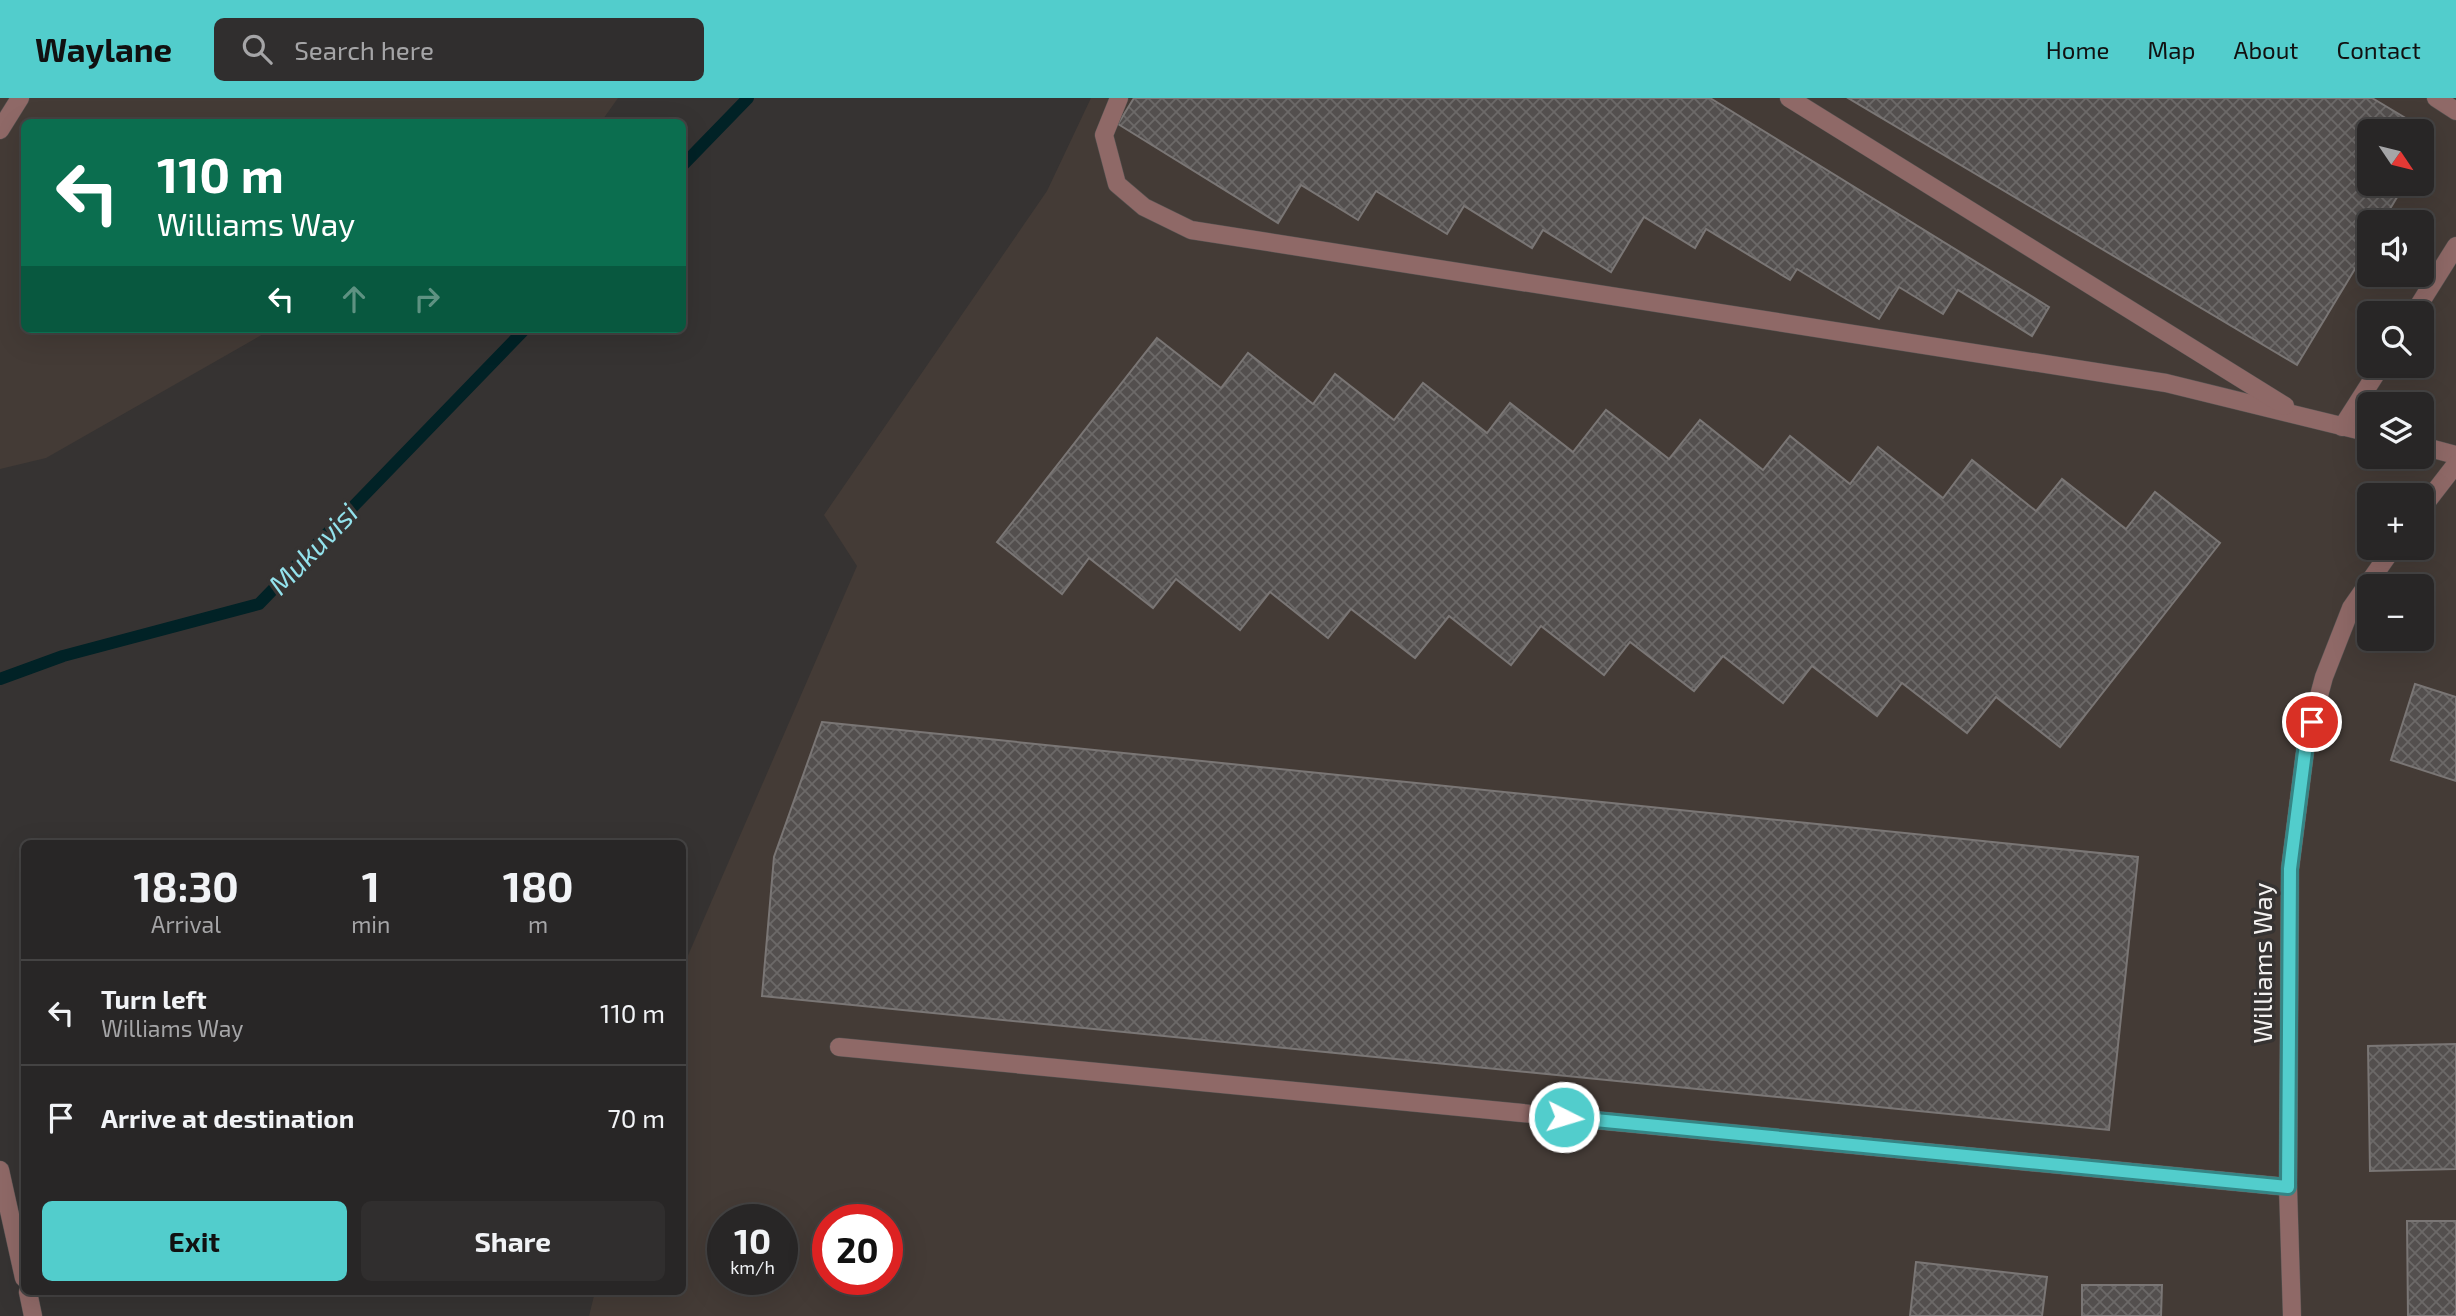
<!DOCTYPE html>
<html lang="en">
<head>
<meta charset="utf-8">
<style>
	:root { --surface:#282626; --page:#302e2e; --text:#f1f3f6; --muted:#a5a5a7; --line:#444343; --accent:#52cdcc }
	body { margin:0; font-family:"Exo 2",sans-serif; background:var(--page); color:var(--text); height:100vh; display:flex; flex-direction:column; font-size:26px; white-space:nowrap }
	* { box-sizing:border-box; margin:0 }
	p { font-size:23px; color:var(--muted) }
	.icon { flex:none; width:38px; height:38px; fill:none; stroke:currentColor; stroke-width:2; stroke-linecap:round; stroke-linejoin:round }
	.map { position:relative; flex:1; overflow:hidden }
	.sheet { position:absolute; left:21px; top:742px; width:665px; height:455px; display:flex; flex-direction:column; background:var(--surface); border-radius:10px; box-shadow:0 7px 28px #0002,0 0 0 2px var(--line) }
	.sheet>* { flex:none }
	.hud { position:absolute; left:21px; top:21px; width:665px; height:214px; border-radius:10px; box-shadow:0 7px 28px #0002,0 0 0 2px var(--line); background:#0b6e4f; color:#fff; overflow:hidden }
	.needle { width:46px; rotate:125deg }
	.controls { position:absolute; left:2357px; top:21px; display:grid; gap:14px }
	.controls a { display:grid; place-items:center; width:77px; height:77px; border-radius:10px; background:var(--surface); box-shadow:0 7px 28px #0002,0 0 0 2px var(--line); font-size:35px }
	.speed { position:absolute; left:707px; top:1106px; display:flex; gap:14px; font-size:35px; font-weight:700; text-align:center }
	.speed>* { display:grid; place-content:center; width:91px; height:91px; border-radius:50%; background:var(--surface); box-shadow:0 7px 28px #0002,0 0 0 2px var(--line); line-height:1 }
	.speed small { font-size:18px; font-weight:400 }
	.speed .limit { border:10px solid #d22; background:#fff; color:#111 }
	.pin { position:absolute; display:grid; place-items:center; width:60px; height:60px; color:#fff; margin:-30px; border:4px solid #fff; border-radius:50%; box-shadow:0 2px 7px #0007 }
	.me { position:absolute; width:77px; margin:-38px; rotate:95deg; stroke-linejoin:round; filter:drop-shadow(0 0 5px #0008) }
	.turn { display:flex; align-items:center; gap:24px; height:147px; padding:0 21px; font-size:32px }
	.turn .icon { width:91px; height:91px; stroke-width:2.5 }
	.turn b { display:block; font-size:49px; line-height:60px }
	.lanes { display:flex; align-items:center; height:66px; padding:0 21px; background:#0003; justify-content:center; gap:35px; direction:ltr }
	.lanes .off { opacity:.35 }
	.eta { display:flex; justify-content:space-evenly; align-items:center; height:119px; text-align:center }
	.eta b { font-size:42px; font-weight:700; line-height:49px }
	.button { display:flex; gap:14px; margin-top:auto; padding:14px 21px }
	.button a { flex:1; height:80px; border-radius:10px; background:var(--accent); color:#111; font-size:28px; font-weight:700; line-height:80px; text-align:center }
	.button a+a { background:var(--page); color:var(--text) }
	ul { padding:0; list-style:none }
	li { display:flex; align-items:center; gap:21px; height:105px; padding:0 21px; border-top:2px solid var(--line) }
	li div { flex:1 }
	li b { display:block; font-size:26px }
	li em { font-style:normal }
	header { display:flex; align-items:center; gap:42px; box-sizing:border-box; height:98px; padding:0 35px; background:var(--accent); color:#111 }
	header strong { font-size:33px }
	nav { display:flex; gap:38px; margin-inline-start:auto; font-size:24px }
	.search { width:490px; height:63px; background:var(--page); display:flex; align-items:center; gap:18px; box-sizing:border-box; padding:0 24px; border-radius:10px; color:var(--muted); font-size:26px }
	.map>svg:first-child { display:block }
	.built { fill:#443b36; fill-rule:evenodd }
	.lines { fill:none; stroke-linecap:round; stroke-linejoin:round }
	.stream { stroke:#012226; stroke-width:12 }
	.building { fill:url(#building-cross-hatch); stroke:#7a7675; stroke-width:2 }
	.service-casing { stroke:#545251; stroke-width:19 }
	.minor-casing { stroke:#545251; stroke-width:19 }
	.service { stroke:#8f6967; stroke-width:18 }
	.minor { stroke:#8f6967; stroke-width:18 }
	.route-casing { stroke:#358585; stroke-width:18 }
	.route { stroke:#52cdcc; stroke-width:12 }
	.labels { text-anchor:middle; stroke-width:7; stroke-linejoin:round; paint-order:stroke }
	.street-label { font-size:26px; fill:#f4f2f1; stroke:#363332 }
	.water-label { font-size:28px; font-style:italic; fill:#93e2ec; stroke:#363332 }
</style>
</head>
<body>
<header>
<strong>Waylane</strong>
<div class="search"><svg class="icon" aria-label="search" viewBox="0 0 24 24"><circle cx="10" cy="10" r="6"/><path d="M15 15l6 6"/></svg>Search here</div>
<nav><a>Home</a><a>Map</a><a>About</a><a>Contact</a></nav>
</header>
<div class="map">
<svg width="2456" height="1218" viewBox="0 0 2456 1218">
	<defs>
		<pattern id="building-cross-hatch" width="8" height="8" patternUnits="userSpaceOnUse" patternTransform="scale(1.75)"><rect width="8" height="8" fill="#534f4e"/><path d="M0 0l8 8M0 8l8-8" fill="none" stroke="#6c6968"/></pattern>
	</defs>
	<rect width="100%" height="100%" fill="#363332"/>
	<g class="built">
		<polygon points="0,0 618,0 601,24 24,24 24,231 272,231 46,360 0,371"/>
		<path d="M 1091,0 L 2456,0 L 2456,1218 L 589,1218 L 595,1194 L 682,1194 L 683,869 L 857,468 L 824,417 L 1047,93 ZM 2370,33 L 2422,33 L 2422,86 L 2370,86 ZM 2370,124 L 2422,124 L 2422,177 L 2370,177 ZM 2370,215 L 2422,215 L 2422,268 L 2370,268 ZM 2370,306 L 2422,306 L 2422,359 L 2370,359 ZM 2370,397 L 2422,397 L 2422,450 L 2370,450 ZM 2370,488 L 2422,488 L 2422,541 L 2370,541 ZM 723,1122 L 782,1122 L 782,1181 L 723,1181 ZM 828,1122 L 887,1122 L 887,1181 L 828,1181 Z"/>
	</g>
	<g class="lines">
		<g class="stream">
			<polyline points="682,68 748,0"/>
			<polyline points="0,581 63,558 259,506 525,231"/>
		</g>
	</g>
	<g class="building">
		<polygon points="1134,0 1710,0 2049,209 2032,238 1958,192 1943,216 1899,189 1879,221 1797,171 1790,182 1706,131 1695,150 1644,119 1611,174 1543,132 1532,150 1464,108 1447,136 1376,93 1358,122 1301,87 1278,125 1118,26"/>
		<polygon points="1848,0 2372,0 2434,37 2422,58 2422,33 2370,33 2370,86 2405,86 2382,124 2370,124 2370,146 2297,267"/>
		<polygon points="1157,240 1221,290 1248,255 1313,306 1335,276 1394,322 1423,285 1487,335 1510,305 1573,354 1606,312 1669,361 1700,322 1763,372 1790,338 1850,386 1878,349 1943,400 1972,362 2036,413 2062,381 2126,431 2155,394 2220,445 2060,649 1996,599 1967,635 1902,585 1877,618 1812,568 1783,605 1723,558 1694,593 1630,544 1604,577 1541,528 1511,567 1449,518 1415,560 1351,511 1328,540 1270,494 1240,532 1176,481 1153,510 1089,460 1062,496 997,444"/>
		<polygon points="2415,586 2456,599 2456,683 2391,662"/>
		<polygon points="822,624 2138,759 2109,1032 762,898 774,759"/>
		<polygon points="2456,946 2456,1071 2370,1073 2368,948"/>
		<polygon points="2407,1123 2456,1123 2456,1218 2408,1218"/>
		<polygon points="1916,1164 2047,1179 2042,1218 1910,1218"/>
		<polygon points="2082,1187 2162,1187 2161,1218 2082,1218"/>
	</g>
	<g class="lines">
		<g class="service-casing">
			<g id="service">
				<polyline points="1119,0 1104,37 1117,86 1144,109 1191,132 2166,285 2370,335"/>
				<polyline points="1789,0 2285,308"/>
				<polyline points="2436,0 2456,13"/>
				<polyline points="2414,215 2456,148"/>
				<polyline points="2342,329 2381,268"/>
				<polyline points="2422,348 2456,357"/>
				<polyline points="839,949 2288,1089"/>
			</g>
		</g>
		<g class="minor-casing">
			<g id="minor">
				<polyline points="0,32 20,0"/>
				<polyline points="2422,410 2456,366"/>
				<polyline points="0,1072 24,1180"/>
				<polyline points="28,1194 33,1218"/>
				<polyline points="2292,1218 2288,1089 2290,771 2306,646 2324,579 2351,510 2393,450"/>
			</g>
		</g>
		<use href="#service" class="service"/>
		<use href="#minor" class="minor"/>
	</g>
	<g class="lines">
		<g class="route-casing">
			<polyline id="route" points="1564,1019 2288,1089 2290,771 2306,646 2312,624"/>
		</g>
		<use href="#route" class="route"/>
	</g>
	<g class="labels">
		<g class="street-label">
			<text transform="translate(2263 865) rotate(-90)" y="9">Williams Way</text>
		</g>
		<g class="water-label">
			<text transform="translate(313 451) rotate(-46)" y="10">Mukuvisi</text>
		</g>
	</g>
</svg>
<div class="controls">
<a><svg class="needle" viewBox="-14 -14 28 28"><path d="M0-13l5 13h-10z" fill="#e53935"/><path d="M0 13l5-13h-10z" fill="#a5a5a7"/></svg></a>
<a><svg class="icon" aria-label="sound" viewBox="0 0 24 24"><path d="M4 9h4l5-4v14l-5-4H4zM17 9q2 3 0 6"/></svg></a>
<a><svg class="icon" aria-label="search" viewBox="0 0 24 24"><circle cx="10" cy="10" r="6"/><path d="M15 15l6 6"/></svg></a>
<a><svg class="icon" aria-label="layers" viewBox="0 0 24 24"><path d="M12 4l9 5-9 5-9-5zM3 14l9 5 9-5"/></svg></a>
<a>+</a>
<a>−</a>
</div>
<div class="speed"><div>10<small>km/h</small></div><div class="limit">20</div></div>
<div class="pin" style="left:2312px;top:624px;background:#d93025"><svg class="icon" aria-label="arrive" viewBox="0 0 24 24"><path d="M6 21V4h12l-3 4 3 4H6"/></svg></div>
<svg class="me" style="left:1564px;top:1019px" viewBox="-20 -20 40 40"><circle r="17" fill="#52cdcc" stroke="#fff" stroke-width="3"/><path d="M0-11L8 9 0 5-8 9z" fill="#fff"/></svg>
<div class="hud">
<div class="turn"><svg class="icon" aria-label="left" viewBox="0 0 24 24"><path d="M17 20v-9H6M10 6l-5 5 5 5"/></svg><div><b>110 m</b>Williams Way</div></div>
<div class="lanes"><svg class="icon" aria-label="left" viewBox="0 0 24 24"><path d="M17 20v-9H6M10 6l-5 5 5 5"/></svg><svg class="icon off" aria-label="ahead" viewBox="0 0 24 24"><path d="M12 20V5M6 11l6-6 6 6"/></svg><svg class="icon off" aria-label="right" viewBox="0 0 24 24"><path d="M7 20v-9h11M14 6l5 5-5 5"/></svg></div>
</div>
<section class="sheet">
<div class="eta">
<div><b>18:30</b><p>Arrival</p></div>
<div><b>1</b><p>min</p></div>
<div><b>180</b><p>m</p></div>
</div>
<ul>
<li><svg class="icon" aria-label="left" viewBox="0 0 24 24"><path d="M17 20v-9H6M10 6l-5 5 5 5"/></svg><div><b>Turn left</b><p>Williams Way</p></div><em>110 m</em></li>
<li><svg class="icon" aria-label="arrive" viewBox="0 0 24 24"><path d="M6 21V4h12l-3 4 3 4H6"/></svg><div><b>Arrive at destination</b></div><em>70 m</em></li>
</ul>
<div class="button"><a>Exit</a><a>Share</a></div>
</section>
</div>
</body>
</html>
